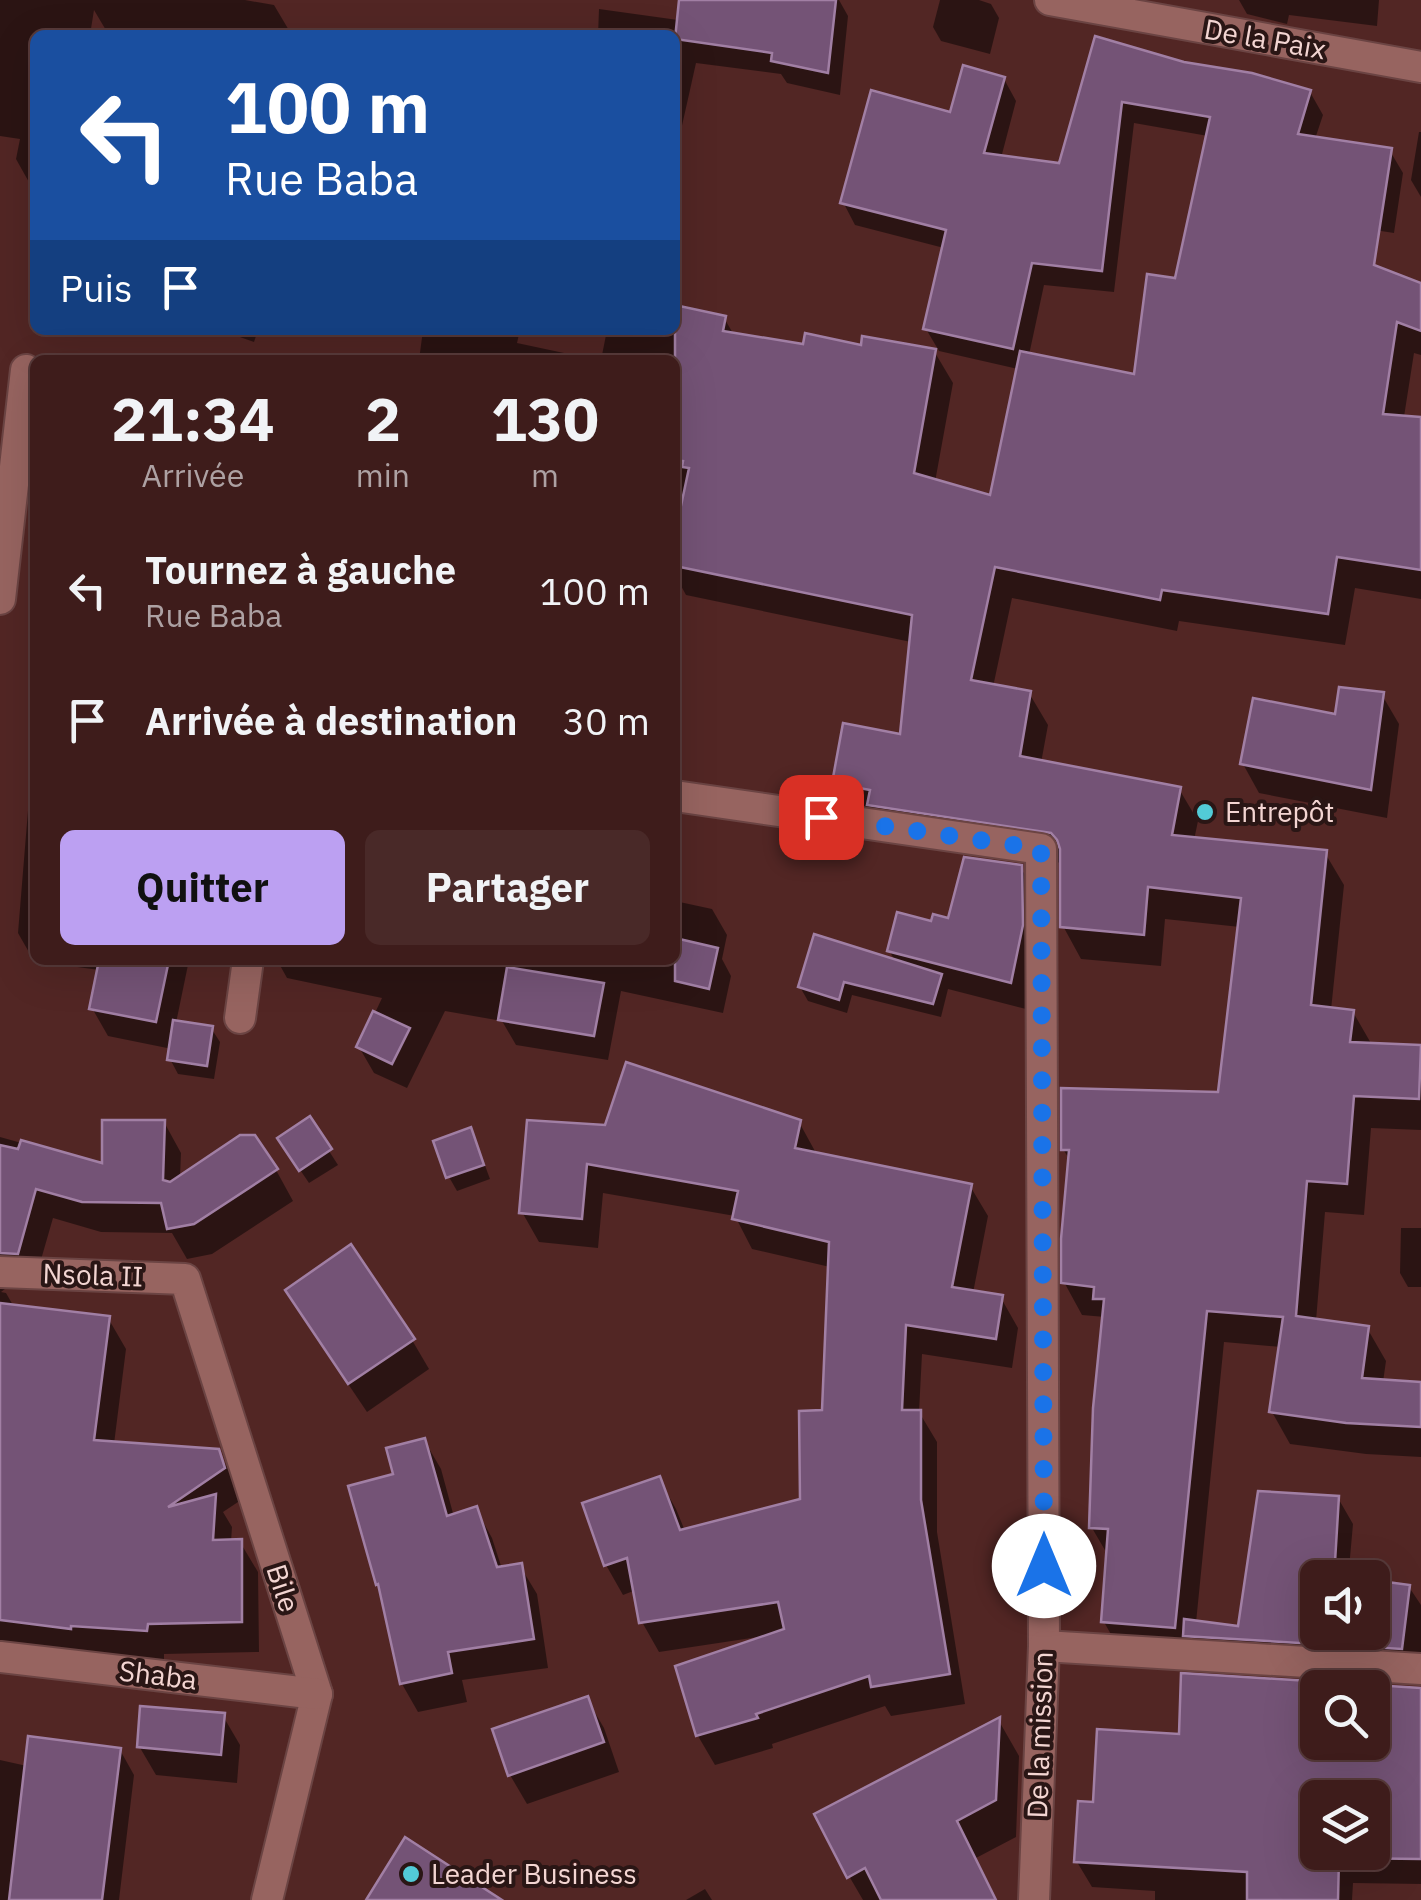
<!DOCTYPE html>
<html lang="fr">
<head>
<meta charset="utf-8">
<style>
	:root { --surface:#3e1c1b; --page:#492928; --text:#f1f3f6; --muted:#ada1a3; --line:#573a3a; --accent:#bca0f2 }
	body { margin:0; font-family:"IBM Plex Sans",sans-serif; background:var(--page); color:var(--text); height:100vh; display:flex; flex-direction:column; font-size:38px; white-space:nowrap }
	* { box-sizing:border-box; margin:0 }
	p { font-size:32px; color:var(--muted) }
	.icon { flex:none; width:55px; height:55px; fill:none; stroke:currentColor; stroke-width:2; stroke-linecap:round; stroke-linejoin:round }
	.map { position:relative; flex:1; overflow:hidden }
	.details { position:absolute; left:30px; top:355px; width:650px; height:610px; display:flex; flex-direction:column; background:var(--surface); border-radius:15px; box-shadow:0 10px 40px #0002,0 0 0 2px var(--line) }
	.details>* { flex:none }
	.guide { position:absolute; left:30px; top:30px; width:650px; height:305px; border-radius:15px; box-shadow:0 10px 40px #0002,0 0 0 2px var(--line); background:#1a4fa0; color:#fff; overflow:hidden }
	.tools { position:absolute; left:1300px; top:1560px; display:grid; gap:20px }
	.tools a { display:grid; place-items:center; width:90px; height:90px; border-radius:15px; background:var(--surface); box-shadow:0 10px 40px #0002,0 0 0 2px var(--line); font-size:50px }
	.pin { position:absolute; display:grid; place-items:center; width:85px; height:85px; color:#fff; margin:-42px; border-radius:20px; box-shadow:0 5px 15px #0006 }
	.me { position:absolute; width:110px; margin:-55px; rotate:0deg; stroke-linejoin:round; filter:drop-shadow(0 0 8px #0008) }
	.turn { display:flex; align-items:center; gap:35px; height:210px; padding:0 30px; font-size:45px }
	.turn .icon { width:130px; height:130px; stroke-width:2.5 }
	.turn b { display:block; font-size:70px; line-height:85px }
	.then { display:flex; align-items:center; height:95px; padding:0 30px; background:#0003; gap:20px; font-size:38px }
	.eta { display:flex; justify-content:space-evenly; align-items:center; height:170px; text-align:center }
	.eta b { font-size:60px; font-weight:800; line-height:70px }
	.primary-button { display:flex; gap:20px; margin-top:auto; padding:20px 30px }
	.primary-button a { flex:1; height:115px; border-radius:15px; background:var(--accent); color:#111; font-size:40px; font-weight:800; line-height:115px; text-align:center }
	.primary-button a+a { background:var(--page); color:var(--text) }
	ul { padding:0; list-style:none }
	li { display:flex; align-items:center; gap:30px; height:130px; padding:0 30px }
	li div { flex:1 }
	li b { display:block; font-size:38px }
	li em { font-style:normal }
	.map>svg:first-child { display:block }
	.shadow { fill:#0007; fill-rule:evenodd }
	.building { fill:#745376; stroke:#a17fa4; stroke-width:2.5; fill-rule:evenodd }
	.lines { fill:none; stroke-linecap:round; stroke-linejoin:round }
	.minor-casing { stroke:#6b4443; stroke-width:34 }
	.tertiary-casing { stroke:#6b4443; stroke-width:34 }
	.minor { stroke:#976460; stroke-width:30 }
	.tertiary { stroke:#976460; stroke-width:30 }
	.route { stroke:#1a73e8; stroke-width:18; stroke-dasharray:0 32.4 }
	.poi-dot { fill:#52cbd7; stroke:#2a1615; stroke-width:4 }
	.labels { text-anchor:middle; stroke-width:8; stroke-linejoin:round; paint-order:stroke }
	.street-label { font-size:28px; fill:#f3d5d2; stroke:#2a1615 }
	.poi-label { font-size:28px; fill:#f3d5d2; stroke:#2a1615; text-anchor:start }
</style>
</head>
<body>
<div class="map">
<svg width="1421" height="1900" viewBox="0 0 1421 1900">
	<rect width="100%" height="100%" fill="#522624"/>
	<g class="shadow">
		<polygon points="0,0 245,0 274,5 290,32 289,35 119,35 107,32 94,10 90,35 35,35 35,185 30,184 16,159 20,139 0,136"/>
		<polygon points="681,0 839,0 848,16 840,95 787,83 781,74 696,63 675,157 675,35 598,35 599,9 678,20"/>
		<polygon points="940,0 979,0 991,4 999,18 990,54 941,41 933,27"/>
		<polygon points="1239,0 1379,0 1377,26 1289,15 1287,24 1247,14"/>
		<polygon points="1097,39 1190,65 1310,92 1323,115 1315,139 1390,151 1403,173 1394,233 1211,205 1208,136 1134,123 1114,292 1044,285 1029,355 1136,377 1177,281 1421,285 1421,355 1414,353 1398,455 1421,459 1421,599 1355,588 1345,645 1179,621 1177,631 1012,598 993,687 1029,693 1048,725 1041,763 1179,789 1198,821 1194,840 1325,853 1344,885 1331,1010 1353,1012 1372,1045 1421,1049 1421,1130 1371,1128 1364,1215 1325,1212 1316,1321 1367,1328 1386,1361 1383,1382 1421,1384 1421,1457 1366,1454 1290,1444 1272,1412 1281,1347 1224,1342 1196,1623 1240,1629 1338,1498 1353,1524 1349,1569 1354,1578 1318,1578 1318,1632 1372,1632 1409,1587 1421,1605 1421,1674 1122,1654 1104,1622 1109,1557 1092,1528 1105,1317 1082,1315 1064,1282 1071,1162 1063,1149 1220,1095 1240,927 1165,919 1161,966 1081,959 1063,926 1062,863 888,836 853,814 834,782 902,737 911,642 686,595 675,575 675,522 681,489 675,488 675,360 601,360 607,330 675,330 675,308 724,318 734,335 805,347 934,351 953,383 935,482 991,498 1018,369 939,351 926,329 944,248 855,225 843,202 952,115 1004,79 1016,101 1001,158 1061,165"/>
		<polygon points="1419,132 1421,132 1421,197 1411,180"/>
		<polygon points="220,330 258,330 254,342"/>
		<polygon points="423,330 520,330 517,343 597,360 419,360"/>
		<polygon points="1382,695 1399,724 1387,818 1259,793 1243,764"/>
		<polygon points="29,798 35,799 35,960 189,960 176,1023 211,1028 220,1042 214,1079 178,1074 170,1059 172,1049 108,1036 92,1008 99,970 34,961 18,933"/>
		<polygon points="1021,868 1037,896 1037,955 1026,1009 948,989 941,1017 852,995 847,1013 808,1001 800,987 896,963 889,950 932,925 950,921"/>
		<polygon points="675,901 712,909 727,935 722,959 731,976 723,1013 621,991 608,1060 516,1045 502,1021 445,1011 407,1088 374,1073 359,1047 382,998 287,978 277,960 675,960"/>
		<polygon points="309,1120 338,1165 309,1183 288,1152"/>
		<polygon points="164,1122 181,1153 180,1178 276,1170 293,1201 212,1254 187,1259 172,1233 101,1232 53,1218 34,1284 10,1285 1,1292 6,1293 14,1307 108,1318 126,1349 114,1444 218,1451 236,1483 241,1500 223,1512 232,1527 231,1542 240,1542 258,1572 259,1652 164,1654 164,1661 0,1648 0,1137 104,1166"/>
		<polygon points="799,1122 816,1153 970,1186 988,1216 973,1293 1001,1298 1018,1328 1012,1368 922,1354 919,1412 937,1442 937,1532 965,1704 891,1716 885,1706 772,1744 773,1748 715,1765 698,1736 678,1668 759,1640 758,1637 659,1652 642,1622 636,1590 623,1595 606,1565 659,1479 676,1509 685,1531 802,1501 824,1413 830,1267 752,1249 735,1216 603,1193 598,1248 539,1242 522,1212 607,1128"/>
		<polygon points="469,1130 477,1144 490,1179 457,1191 449,1177"/>
		<polygon points="1401,1228 1421,1228 1421,1287 1408,1287 1400,1273"/>
		<polygon points="288,1291 412,1340 429,1369 367,1412 305,1320"/>
		<polygon points="424,1440 441,1469 454,1517 476,1509 492,1538 502,1569 520,1566 537,1594 548,1668 462,1680 467,1702 418,1712 402,1684 396,1476"/>
		<path d="M 1184,1676 L 1421,1690 L 1421,1884 L 1353,1883 L 1352,1900 L 1155,1900 L 1155,1891 L 1092,1887 L 1077,1862 L 1096,1804 L 1181,1736 ZM 1318,1688 L 1372,1688 L 1372,1742 L 1318,1742 ZM 1318,1798 L 1372,1798 L 1372,1852 L 1318,1852 Z"/>
		<polygon points="587,1699 604,1728 619,1772 527,1804 510,1775"/>
		<polygon points="223,1716 240,1745 237,1783 156,1775 139,1746"/>
		<polygon points="999,1721 1019,1756 1016,1837 976,1858 996,1900 863,1900 849,1876"/>
		<polygon points="120,1750 134,1775 119,1900 0,1900 0,1760 27,1766"/>
		<polygon points="705,1889 712,1900 686,1900"/>
	</g>
	<g class="building">
		<polygon points="679,0 836,0 828,73 771,61 772,53 675,39"/>
		<polygon points="1095,36 1184,62 1252,73 1311,90 1298,134 1392,148 1374,265 1421,283 1421,331 1397,322 1383,414 1421,417 1421,570 1337,557 1328,614 1162,590 1160,600 995,567 971,680 1031,691 1020,756 1181,787 1172,835 1327,850 1311,1005 1354,1010 1350,1042 1421,1045 1419,1099 1354,1096 1347,1184 1307,1181 1296,1316 1369,1326 1362,1378 1421,1382 1421,1427 1346,1423 1269,1412 1283,1317 1207,1311 1175,1628 1101,1622 1108,1529 1089,1528 1093,1408 1104,1299 1093,1299 1094,1287 1061,1283 1061,1239 1069,1150 1061,1150 1061,1088 1218,1092 1241,898 1148,887 1144,935 1060,927 1060,849 1057,840 1051,833 867,805 870,790 832,783 843,723 900,734 912,615 675,566 675,534 689,468 682,467 683,461 675,460 675,305 726,316 723,331 803,344 805,333 861,345 862,336 936,349 914,473 990,495 1020,351 1134,374 1147,274 1175,278 1210,117 1122,102 1102,271 1032,263 1013,349 923,329 946,230 840,203 871,90 950,112 963,65 1005,77 984,153 1059,163"/>
		<polygon points="1339,687 1384,692 1371,790 1240,764 1253,698 1335,714"/>
		<polygon points="964,857 1022,865 1023,925 1011,983 887,951 897,912 931,921 933,914 948,918"/>
		<polygon points="814,934 942,974 933,1004 844,982 839,1000 798,987"/>
		<polygon points="675,938 718,948 709,989 675,981"/>
		<polygon points="99,960 169,960 156,1022 89,1009"/>
		<polygon points="507,967 604,983 594,1036 498,1020"/>
		<polygon points="373,1011 410,1028 392,1064 356,1047"/>
		<polygon points="173,1020 213,1026 207,1066 167,1060"/>
		<polygon points="626,1062 801,1120 795,1148 972,1184 952,1287 1003,1295 996,1339 906,1325 902,1410 921,1410 921,1500 950,1674 871,1687 869,1676 756,1714 758,1718 696,1736 675,1666 784,1629 778,1602 639,1623 627,1558 604,1566 582,1503 660,1476 680,1530 800,1499 799,1411 822,1410 829,1242 732,1219 738,1191 587,1164 582,1219 519,1213 527,1120 605,1125"/>
		<polygon points="310,1116 332,1149 299,1171 277,1138"/>
		<polygon points="102,1120 165,1120 163,1180 170,1182 240,1135 255,1135 278,1169 194,1224 167,1229 161,1203 82,1202 36,1189 18,1254 0,1253 0,1145 18,1149 21,1140 102,1163"/>
		<polygon points="471,1127 484,1165 446,1178 433,1141"/>
		<polygon points="351,1244 415,1339 348,1384 285,1290"/>
		<polygon points="0,1303 110,1316 94,1440 219,1449 225,1468 168,1507 216,1494 213,1540 242,1539 242,1622 148,1624 147,1631 71,1626 71,1629 0,1620"/>
		<polygon points="425,1438 447,1516 477,1506 497,1567 522,1563 534,1639 448,1652 452,1673 400,1684 378,1584 376,1585 348,1486 393,1474 386,1448"/>
		<polygon points="1258,1491 1339,1496 1335,1562 1349,1563 1347,1577 1349,1578 1318,1578 1318,1632 1372,1632 1372,1580 1410,1585 1402,1649 1183,1636 1184,1619 1238,1626"/>
		<path d="M 1181,1673 L 1421,1688 L 1421,1859 L 1339,1858 L 1338,1900 L 1247,1900 L 1247,1872 L 1074,1862 L 1078,1801 L 1093,1802 L 1097,1729 L 1179,1734 ZM 1318,1688 L 1372,1688 L 1372,1742 L 1318,1742 ZM 1318,1798 L 1372,1798 L 1372,1852 L 1318,1852 Z"/>
		<polygon points="588,1696 604,1742 508,1776 492,1729"/>
		<polygon points="140,1706 225,1713 221,1755 137,1747"/>
		<polygon points="1000,1717 996,1800 957,1821 996,1900 881,1900 865,1868 847,1878 814,1814"/>
		<polygon points="28,1736 121,1748 102,1900 9,1900"/>
		<polygon points="405,1837 502,1900 366,1900"/>
	</g>
	<g class="lines">
		<g class="minor-casing">
			<g id="minor">
				<polyline points="0,599 26,370"/>
				<polyline points="675,796 1041,849 1044,1646 1034,1900"/>
				<polyline points="240,1018 248,960"/>
				<polyline points="0,1272 185,1279 317,1694 267,1900"/>
				<polyline points="1044,1646 1421,1669"/>
				<polyline points="0,1657 317,1694"/>
			</g>
		</g>
		<g class="tertiary-casing">
			<polyline id="tertiary" points="1050,0 1421,67"/>
		</g>
		<use href="#minor" class="minor"/>
		<use href="#tertiary" class="tertiary"/>
	</g>
	<g class="lines">
		<polyline class="route" points="821,817 1041,849 1044,1566"/>
	</g>
	<g class="poi-dot">
		<circle cx="1205" cy="812" r="10"/>
		<circle cx="411" cy="1874" r="10"/>
	</g>
	<g class="labels">
		<g class="street-label">
			<text transform="translate(1265 39) rotate(10)" y="10">De la Paix</text>
			<text transform="translate(93 1275) rotate(2)" y="10">Nsola II</text>
			<text transform="translate(283 1588) rotate(72)" y="10">Bile</text>
			<text transform="translate(158 1675) rotate(7)" y="10">Shaba</text>
			<text transform="translate(1040 1735) rotate(-88)" y="10">De la mission</text>
		</g>
		<g class="poi-label">
			<text x="1225" y="822">Entrepôt</text>
			<text x="431" y="1884">Leader Business</text>
		</g>
	</g>
</svg>
<div class="tools">
<a><svg class="icon" aria-label="sound" viewBox="0 0 24 24"><path d="M4 9h4l5-4v14l-5-4H4zM17 9q2 3 0 6"/></svg></a>
<a><svg class="icon" aria-label="search" viewBox="0 0 24 24"><circle cx="10" cy="10" r="6"/><path d="M15 15l6 6"/></svg></a>
<a><svg class="icon" aria-label="layers" viewBox="0 0 24 24"><path d="M12 4l9 5-9 5-9-5zM3 14l9 5 9-5"/></svg></a>
</div>
<div class="pin" style="left:821px;top:817px;background:#d93025"><svg class="icon" aria-label="arrive" viewBox="0 0 24 24"><path d="M6 21V4h12l-3 4 3 4H6"/></svg></div>
<svg class="me" style="left:1044px;top:1566px" viewBox="-20 -20 40 40"><circle r="19" fill="#fff"/><path d="M0-13L10 11 0 6-10 11z" fill="#1a73e8"/></svg>
<div class="guide">
<div class="turn"><svg class="icon" aria-label="left" viewBox="0 0 24 24"><path d="M17 20v-9H6M10 6l-5 5 5 5"/></svg><div><b>100 m</b>Rue Baba</div></div>
<div class="then">Puis<svg class="icon" aria-label="arrive" viewBox="0 0 24 24"><path d="M6 21V4h12l-3 4 3 4H6"/></svg></div>
</div>
<section class="details">
<div class="eta">
<div><b>21:34</b><p>Arrivée</p></div>
<div><b>2</b><p>min</p></div>
<div><b>130</b><p>m</p></div>
</div>
<ul>
<li><svg class="icon" aria-label="left" viewBox="0 0 24 24"><path d="M17 20v-9H6M10 6l-5 5 5 5"/></svg><div><b>Tournez à gauche</b><p>Rue Baba</p></div><em>100 m</em></li>
<li><svg class="icon" aria-label="arrive" viewBox="0 0 24 24"><path d="M6 21V4h12l-3 4 3 4H6"/></svg><div><b>Arrivée à destination</b></div><em>30 m</em></li>
</ul>
<div class="primary-button"><a>Quitter</a><a>Partager</a></div>
</section>
</div>
</body>
</html>
